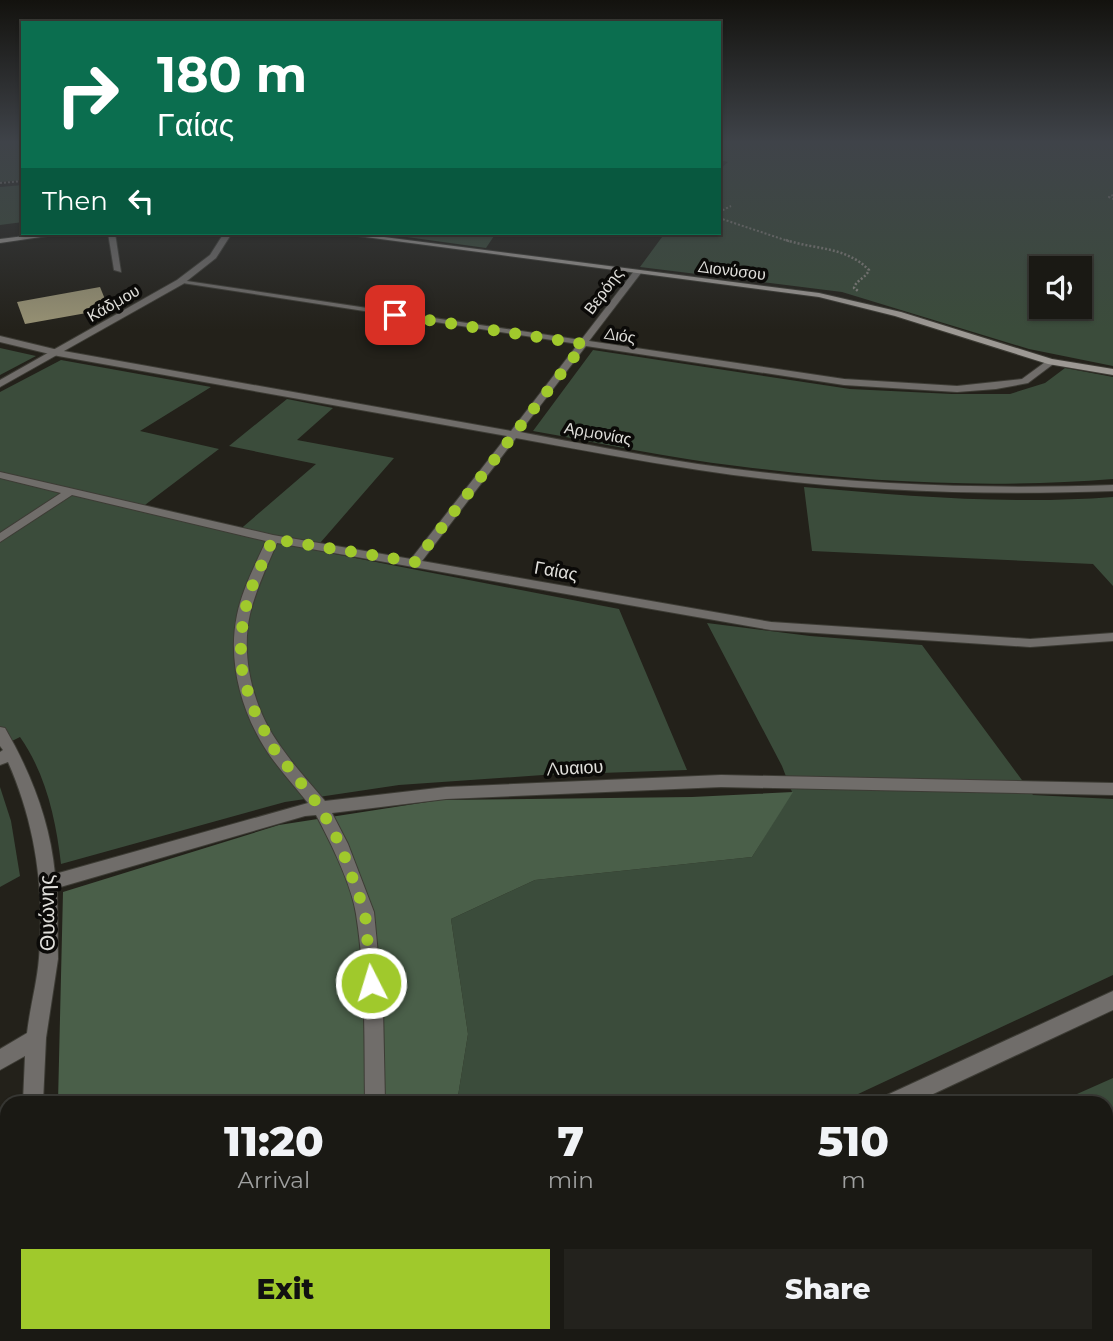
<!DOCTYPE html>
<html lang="en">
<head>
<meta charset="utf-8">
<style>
	:root { --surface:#1a1914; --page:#23221d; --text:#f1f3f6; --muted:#9fa0a0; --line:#383834; --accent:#a0c92c }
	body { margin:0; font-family:Montserrat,sans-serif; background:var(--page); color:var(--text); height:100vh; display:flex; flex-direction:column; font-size:26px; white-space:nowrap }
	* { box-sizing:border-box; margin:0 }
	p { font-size:23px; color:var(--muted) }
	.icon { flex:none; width:38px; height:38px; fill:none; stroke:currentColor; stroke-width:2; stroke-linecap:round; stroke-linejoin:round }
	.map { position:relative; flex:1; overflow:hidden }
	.panel { position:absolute; left:0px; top:1096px; width:1113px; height:247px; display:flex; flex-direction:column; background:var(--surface); border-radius:21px 21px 0 0; box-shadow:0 2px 5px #0004,0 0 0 2px var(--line) }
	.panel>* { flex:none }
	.top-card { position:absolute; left:21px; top:21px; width:700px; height:214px; border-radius:0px; box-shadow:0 2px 5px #0004,0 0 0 2px var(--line); background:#0b6e4f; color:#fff; overflow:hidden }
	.fabs { position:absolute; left:1029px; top:256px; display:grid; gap:14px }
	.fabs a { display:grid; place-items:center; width:63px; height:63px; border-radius:0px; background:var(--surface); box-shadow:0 2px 5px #0004,0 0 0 2px var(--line); font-size:35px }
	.pin { position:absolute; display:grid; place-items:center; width:60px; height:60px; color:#fff; margin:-30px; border-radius:14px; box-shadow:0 4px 10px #0006 }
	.me { position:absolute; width:77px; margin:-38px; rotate:355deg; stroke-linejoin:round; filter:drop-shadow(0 0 5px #0008) }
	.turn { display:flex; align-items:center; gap:24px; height:147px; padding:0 21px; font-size:32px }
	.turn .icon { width:91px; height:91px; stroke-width:2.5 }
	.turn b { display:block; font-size:49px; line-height:60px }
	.then { display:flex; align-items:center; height:66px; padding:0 21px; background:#0003; gap:14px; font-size:26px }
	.eta { display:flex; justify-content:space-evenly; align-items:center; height:119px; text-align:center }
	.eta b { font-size:42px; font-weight:800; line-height:49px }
	.cta { display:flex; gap:14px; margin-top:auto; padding:14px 21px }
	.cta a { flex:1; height:80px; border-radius:0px; background:var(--accent); color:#111; font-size:28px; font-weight:800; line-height:80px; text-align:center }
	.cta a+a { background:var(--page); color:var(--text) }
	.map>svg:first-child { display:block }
	.green { fill:#3b4c3b; fill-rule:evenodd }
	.forest { fill:#4a5f49 }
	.building { fill:#989274 }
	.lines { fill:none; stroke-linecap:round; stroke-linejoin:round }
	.minor-casing { stroke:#3d3c35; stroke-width:2 }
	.tertiary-casing { stroke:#3d3c35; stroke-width:2 }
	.secondary-casing { stroke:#3d3c35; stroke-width:2 }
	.path-far2 { stroke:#84827d; stroke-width:2; stroke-dasharray:2 2; stroke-linecap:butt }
	.path-far1 { stroke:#84827d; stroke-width:2.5; stroke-dasharray:2 2; stroke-linecap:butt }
	.path { stroke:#84827d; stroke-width:7; stroke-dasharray:5 5; stroke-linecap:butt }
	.minor { fill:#706d6a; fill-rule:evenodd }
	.tertiary { fill:#706d6a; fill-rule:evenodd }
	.secondary { fill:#9d9994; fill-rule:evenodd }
	.route { stroke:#a0c92c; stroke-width:12; stroke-dasharray:0 21.6 }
	.labels { text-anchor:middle; stroke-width:7; stroke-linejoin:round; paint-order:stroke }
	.far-street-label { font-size:16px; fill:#e0dfdb; stroke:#0b0a08 }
	.street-label { font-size:18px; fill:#e0dfdb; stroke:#0b0a08 }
	.near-street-label { font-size:21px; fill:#e0dfdb; stroke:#0b0a08 }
</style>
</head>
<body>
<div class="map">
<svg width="1113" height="1341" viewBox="0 0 1113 1341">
	<rect width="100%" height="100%" fill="#23211a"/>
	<g class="green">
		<polygon points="0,142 23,142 23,180 0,182"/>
		<path d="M 719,142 L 1113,142 L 1113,366 L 1029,349 L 842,292 L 640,267 L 665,233 L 719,233 L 719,170 L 728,162 L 719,160 ZM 1041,268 L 1080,268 L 1080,306 L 1041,306 Z"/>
		<polygon points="23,185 23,222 0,225 0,187"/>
		<polygon points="378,233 496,233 486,248"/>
		<polygon points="0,348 36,356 0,375"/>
		<path d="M 593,350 L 850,389 L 952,394 L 1010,394 L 1045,383 L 1065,368 L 1113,377 L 1113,479 C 989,489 860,482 737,466 C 668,458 600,443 533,431 Z"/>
		<path d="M 61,360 L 211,387 L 140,431 L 219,449 L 137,511 L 237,532 L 316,464 L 229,446 L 287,399 L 333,408 L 297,440 L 394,458 L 314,550 L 619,609 L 687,770 L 543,775 L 399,785 L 285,802 L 61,864 C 56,820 46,774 20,737 L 0,747 L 0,392 Z"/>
		<path d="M 804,487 C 907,496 1010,505 1113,497 L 1113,586 L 1093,564 L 812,551 Z"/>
		<polygon points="707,623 810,636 922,645 1033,795 1113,799 1113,975 841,1102 457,1102 468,1034 451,919 535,880 752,857 792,792 782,766"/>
		<polygon points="0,787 11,821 20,876 0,887"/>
		<polygon points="1113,1078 1113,1341 432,1341 526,1335 1106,1335 1106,1102 1059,1102"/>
	</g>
	<g class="forest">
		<polygon points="793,792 752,857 535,880 451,919 468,1034 457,1102 58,1102 63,892 279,825 440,800 692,797"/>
		<polygon points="37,1335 327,1335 328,1341 38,1341"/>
	</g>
	<polygon class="building" points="100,287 109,309 25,324 17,302"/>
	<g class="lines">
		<g class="minor-casing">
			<g id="minor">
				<polygon points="108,233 115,233 121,272 114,270"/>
				<path d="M 634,271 L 641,273 L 589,341 L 844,379 L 957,386 L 1022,379 L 1048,360 L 1056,362 L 1028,383 L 996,389 L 957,392 L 844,385 L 586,346 L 520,432 C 579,443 639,455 698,464 C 835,484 975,490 1113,485 L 1113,491 C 975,496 836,491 699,470 C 638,461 577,449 516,438 L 422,561 L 771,622 L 1030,639 L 1113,633 L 1113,641 L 1030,647 L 771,630 L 277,543 C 267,566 256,589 250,614 C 240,658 254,711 281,747 C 294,766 310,783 325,801 L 446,787 L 721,775 L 1113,783 L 1113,795 L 721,787 L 446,799 L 332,813 L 348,844 L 374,912 L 383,1007 L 385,1102 L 365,1102 C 364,1040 366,976 356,914 C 352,886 330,841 316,815 L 305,816 L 57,888 L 58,959 L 46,1038 L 43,1102 L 23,1102 L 25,1056 L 0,1070 L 0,1049 L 27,1033 C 30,1007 37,983 39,958 C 45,890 35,823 8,762 L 0,765 L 0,752 L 3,750 L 0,746 L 0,727 L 5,728 C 31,773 50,821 55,874 L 308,803 C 295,787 280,770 268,753 C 242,714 227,662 237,615 C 242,590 255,565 266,541 L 72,495 L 0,542 L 0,533 L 61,493 L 0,478 L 0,472 L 273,535 L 411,559 L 507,436 L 58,356 L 0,342 L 0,336 L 58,350 L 511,431 L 578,344 L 176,282 L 180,280 L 581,340 Z"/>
				<polygon points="1113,991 1113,1010 916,1102 884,1102 887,1095"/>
				<polygon points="7,1325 7,1335 25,1335 24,1341 0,1341 4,1326"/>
				<polygon points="340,1335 364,1335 363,1341 339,1341"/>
				<polygon points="376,1335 410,1335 408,1341 374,1341"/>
			</g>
		</g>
		<g class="tertiary-casing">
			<polygon id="tertiary" points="224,233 232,233 216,258 183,284 0,387 0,380 177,280 210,255"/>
		</g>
		<g class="secondary-casing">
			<g id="secondary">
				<polygon points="49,233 68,233 0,243 0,239"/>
				<polygon points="335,233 353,233 819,293 901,312 1052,359 1113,369 1113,375 1048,364 895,316 819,297"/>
			</g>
		</g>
		<g class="path-far2">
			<polyline points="0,183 23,181"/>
			<polyline points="1113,195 1109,197 1113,199"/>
			<polyline points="719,212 731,206"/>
			<polyline points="719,218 791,242"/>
		</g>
		<path class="path-far1" d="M 786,240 C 816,250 845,246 869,270 C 866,278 856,280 854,288 L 858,291"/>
		<g class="path">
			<polyline points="1106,1321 1113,1321"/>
			<polyline points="902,1341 934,1335"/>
		</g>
		<use href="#minor" class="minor"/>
		<use href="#tertiary" class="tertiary"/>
		<use href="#secondary" class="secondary"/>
	</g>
	<linearGradient id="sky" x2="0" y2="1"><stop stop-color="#13120e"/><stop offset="0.43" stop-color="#3f4349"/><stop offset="1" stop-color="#3f4349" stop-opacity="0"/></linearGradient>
	<rect width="1113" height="330" fill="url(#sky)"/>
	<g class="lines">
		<polyline class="route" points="371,983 365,912 340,844 320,807 273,748 251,704 240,662 243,616 253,584 273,539 415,562 584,344 395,315"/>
	</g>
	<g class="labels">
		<g class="far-street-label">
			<text transform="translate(732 270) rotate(7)" y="6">Διονύσου</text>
			<text transform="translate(603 291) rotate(-53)" y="6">Βερόης</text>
			<text transform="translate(113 303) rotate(-30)" y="6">Κάδμου</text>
			<text transform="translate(620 335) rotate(9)" y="6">Διός</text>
			<text transform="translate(598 433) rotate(10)" y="6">Αρμονίας</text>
		</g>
		<g class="street-label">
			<text transform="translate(556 571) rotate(10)" y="6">Γαίας</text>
			<text transform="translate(575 768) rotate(-3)" y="6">Λυαιου</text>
		</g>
		<g class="near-street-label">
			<text transform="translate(47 913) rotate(-91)" y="7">Θυώνης</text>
		</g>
	</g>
</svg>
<div class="fabs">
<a><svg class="icon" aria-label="sound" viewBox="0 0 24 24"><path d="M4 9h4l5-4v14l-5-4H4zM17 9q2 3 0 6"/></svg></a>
</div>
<div class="pin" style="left:395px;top:315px;background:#d93025"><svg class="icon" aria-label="arrive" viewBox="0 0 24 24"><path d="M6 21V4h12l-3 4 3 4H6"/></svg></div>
<svg class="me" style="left:371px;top:983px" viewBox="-20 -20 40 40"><circle r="17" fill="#a0c92c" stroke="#fff" stroke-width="3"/><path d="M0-11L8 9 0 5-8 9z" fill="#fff"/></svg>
<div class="top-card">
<div class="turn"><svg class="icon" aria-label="right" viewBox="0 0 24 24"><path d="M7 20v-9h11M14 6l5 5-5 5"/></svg><div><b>180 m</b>Γαίας</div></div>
<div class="then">Then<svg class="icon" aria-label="left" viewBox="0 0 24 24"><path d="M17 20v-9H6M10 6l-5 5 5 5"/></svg></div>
</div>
<section class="panel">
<div class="eta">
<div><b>11:20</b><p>Arrival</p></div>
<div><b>7</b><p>min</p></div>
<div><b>510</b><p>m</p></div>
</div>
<div class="cta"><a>Exit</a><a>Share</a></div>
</section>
</div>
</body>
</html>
